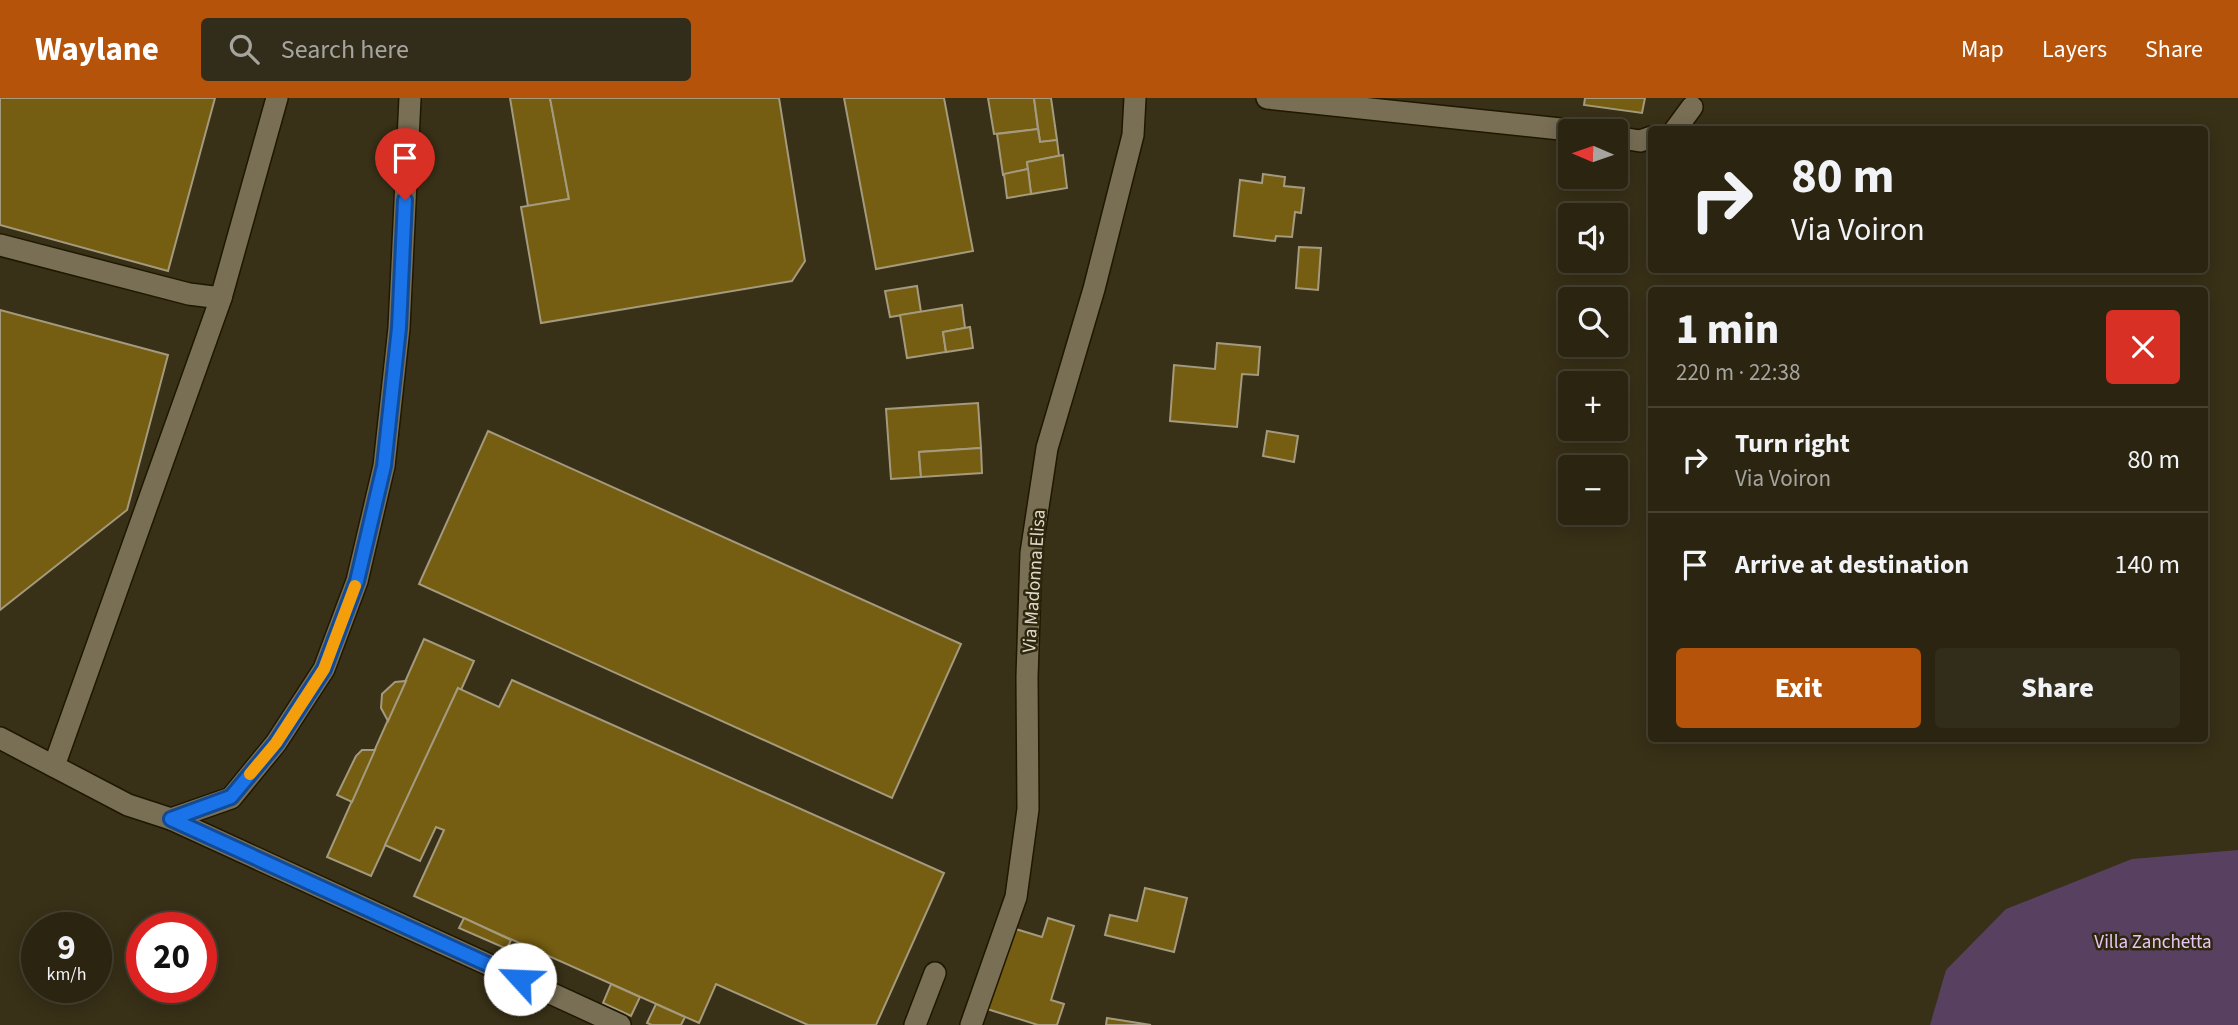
<!DOCTYPE html>
<html lang="en">
<head>
<meta charset="utf-8">
<style>
	:root { --surface:#2a2411; --page:#322c1a; --text:#f1f3f6; --muted:#a5a49f; --line:#464131; --accent:#b45309 }
	body { margin:0; font-family:"Source Sans 3",sans-serif; background:var(--page); color:var(--text); height:100vh; display:flex; flex-direction:column; font-size:26px; white-space:nowrap }
	* { box-sizing:border-box; margin:0 }
	p { font-size:23px; color:var(--muted) }
	.icon { flex:none; width:38px; height:38px; fill:none; stroke:currentColor; stroke-width:2; stroke-linecap:round; stroke-linejoin:round }
	.map { position:relative; flex:1; overflow:hidden }
	.drawer { position:absolute; left:1648px; top:189px; width:560px; height:455px; display:flex; flex-direction:column; background:var(--surface); border-radius:7px; box-shadow:0 4px 18px #0003,0 0 0 2px var(--line) }
	.drawer>* { flex:none }
	.banner { position:absolute; left:1648px; top:28px; width:560px; height:147px; border-radius:7px; box-shadow:0 4px 18px #0003,0 0 0 2px var(--line); background:#2a2411; color:var(--text); overflow:hidden }
	.needle { width:46px; rotate:272deg }
	.tools { position:absolute; left:1558px; top:21px; display:grid; gap:14px }
	.tools a { display:grid; place-items:center; width:70px; height:70px; border-radius:7px; background:var(--surface); box-shadow:0 4px 18px #0003,0 0 0 2px var(--line); font-size:35px }
	.speed { position:absolute; left:21px; top:814px; display:flex; gap:14px; font-size:35px; font-weight:700; text-align:center }
	.speed>* { display:grid; place-content:center; width:91px; height:91px; border-radius:50%; background:var(--surface); box-shadow:0 4px 18px #0003,0 0 0 2px var(--line); line-height:1 }
	.speed small { font-size:18px; font-weight:400 }
	.speed .limit { border:10px solid #d22; background:#fff; color:#111 }
	.pin { position:absolute; display:grid; place-items:center; width:60px; height:60px; color:#fff; margin:-72px -30px; border-radius:50% 50% 50% 0; rotate:-45deg; box-shadow:0 0 7px #0007 }
	.pin .icon { rotate:45deg }
	.me { position:absolute; width:77px; margin:-38px; rotate:295deg; stroke-linejoin:round; filter:drop-shadow(0 0 5px #0008) }
	.turn { display:flex; align-items:center; gap:24px; height:147px; padding:0 28px; font-size:32px }
	.turn .icon { width:91px; height:91px; stroke-width:2.5 }
	.turn b { display:block; font-size:49px; line-height:60px }
	.round { display:grid; place-items:center; flex:none; width:74px; height:74px; border-radius:7px; background:var(--page) }
	.summary { display:flex; align-items:center; justify-content:space-between; height:119px; padding:0 28px }
	h1 { font-size:42px; font-weight:800; line-height:52px }
	.primary-button { display:flex; gap:14px; margin-top:auto; padding:14px 28px }
	.primary-button a { flex:1; height:80px; border-radius:7px; background:var(--accent); color:#fff; font-size:28px; font-weight:800; line-height:80px; text-align:center }
	.primary-button a+a { background:var(--page); color:var(--text) }
	ul { padding:0; list-style:none }
	li { display:flex; align-items:center; gap:21px; height:105px; padding:0 28px; border-top:2px solid var(--line) }
	li div { flex:1 }
	li b { display:block; font-size:26px }
	li em { font-style:normal }
	header { display:flex; align-items:center; gap:42px; box-sizing:border-box; height:98px; padding:0 35px; background:var(--accent); color:#fff }
	header strong { font-size:33px }
	nav { display:flex; gap:38px; margin-inline-start:auto; font-size:24px }
	.search { width:490px; height:63px; background:var(--page); display:flex; align-items:center; gap:18px; box-sizing:border-box; padding:0 24px; border-radius:7px; color:var(--muted); font-size:26px }
	.map>svg:first-child { display:block }
	.green { fill:#584061 }
	.building { fill:#755d11; stroke:#a49a7e; stroke-width:2 }
	.lines { fill:none; stroke-linecap:round; stroke-linejoin:round }
	.minor-casing { stroke:#201701; stroke-width:24 }
	.minor { stroke:#796f55; stroke-width:21 }
	.route-casing { stroke:#114b97; stroke-width:18 }
	.route { stroke:#1a73e8; stroke-width:12 }
	.slow { stroke:#f59e0b; stroke-width:12 }
	.labels { text-anchor:middle; stroke-width:5; stroke-linejoin:round; paint-order:stroke }
	.street-label { font-size:19px; fill:#e1dbcd; stroke:#2e260d }
	.park-label { font-size:19px; fill:#e7c5f5; stroke:#2e260d }
</style>
</head>
<body>
<header>
<strong>Waylane</strong>
<div class="search"><svg class="icon" aria-label="search" viewBox="0 0 24 24"><circle cx="10" cy="10" r="6"/><path d="M15 15l6 6"/></svg>Search here</div>
<nav><a>Map</a><a>Layers</a><a>Share</a></nav>
</header>
<div class="map">
<svg width="2238" height="927" viewBox="0 0 2238 927">
	<rect width="100%" height="100%" fill="#383017"/>
	<polygon class="green" points="2238,752 2238,927 1930,927 1946,872 2006,811 2132,761"/>
	<g class="building">
		<polygon points="0,0 215,0 168,173 0,127"/>
		<polygon points="510,0 550,0 569,101 528,108"/>
		<polygon points="550,0 779,0 805,163 792,183 541,225 521,109 569,101"/>
		<polygon points="844,0 944,0 973,153 876,171"/>
		<polygon points="988,0 1034,0 1038,31 994,36"/>
		<polygon points="1034,0 1051,0 1057,42 1040,44"/>
		<polygon points="1585,0 1645,0 1642,15 1584,7"/>
		<polygon points="1038,31 1040,44 1057,42 1059,58 1027,64 1028,71 1003,77 997,36"/>
		<polygon points="1063,57 1067,90 1031,96 1027,64"/>
		<polygon points="1028,71 1031,96 1007,100 1004,76"/>
		<polygon points="1263,76 1285,79 1284,88 1304,90 1301,115 1295,114 1292,139 1276,138 1275,143 1234,138 1240,82 1262,85"/>
		<polygon points="1299,149 1321,150 1318,192 1296,190"/>
		<polygon points="917,188 921,214 890,219 885,193"/>
		<polygon points="962,207 965,230 943,234 946,254 907,260 900,217"/>
		<polygon points="0,212 168,257 127,412 0,512"/>
		<polygon points="970,229 973,250 946,254 943,234"/>
		<polygon points="1217,245 1260,249 1258,277 1242,276 1237,329 1170,323 1174,267 1215,271"/>
		<polygon points="978,305 981,350 919,354 921,379 891,381 886,311"/>
		<polygon points="488,333 961,546 892,700 419,486"/>
		<polygon points="1267,333 1298,338 1294,364 1263,358"/>
		<polygon points="981,350 982,375 921,379 919,354"/>
		<polygon points="424,541 474,563 461,592 458,590 371,778 327,759"/>
		<polygon points="512,582 944,775 876,927 808,927 716,886 699,925 414,798 444,732 436,729 420,763 385,747 458,590 499,609"/>
		<polygon points="406,583 388,623 381,610 382,596 395,584"/>
		<polygon points="362,652 375,652 352,704 337,697 356,658"/>
		<polygon points="1145,790 1187,800 1174,854 1105,837 1110,817 1137,823"/>
		<polygon points="464,820 511,842 507,851 459,830"/>
		<polygon points="1048,820 1074,828 1051,902 1064,906 1057,927 1038,927 984,910 1009,829 1042,839"/>
		<polygon points="611,886 640,899 631,918 603,905"/>
		<polygon points="656,906 685,919 681,927 652,927 647,925"/>
		<polygon points="1107,920 1151,927 1106,927"/>
	</g>
	<g class="lines">
		<g class="minor-casing">
			<g id="minor">
				<polyline points="1267,0 1579,33"/>
				<polyline points="1675,32 1692,9"/>
				<polyline points="1615,39 1640,43 1652,39"/>
				<polyline points="0,147 189,196 221,200 277,0"/>
				<polyline points="0,640 128,707 171,721 231,700 276,645 324,571 357,483 384,368 399,230 410,0"/>
				<polyline points="54,668 221,200"/>
				<polyline points="171,721 620,927"/>
				<polyline points="915,927 935,875"/>
				<polyline points="971,927 1016,799 1028,711 1027,579 1031,455 1047,350 1094,191 1133,37 1135,0"/>
			</g>
		</g>
		<use href="#minor" class="minor"/>
	</g>
	<g class="lines">
		<g class="route-casing">
			<polyline id="route" points="405,102 399,230 384,368 357,483 324,571 276,645 231,699 171,721 520,881"/>
		</g>
		<use href="#route" class="route"/>
		<polyline class="slow" points="250,676 276,645 324,571 355,488"/>
	</g>
	<g class="labels">
		<g class="street-label">
			<text transform="translate(1033 483) rotate(-86)" y="7">Via Madonna Elisa</text>
		</g>
		<g class="park-label">
			<text x="2153" y="850">Villa Zanchetta</text>
		</g>
	</g>
</svg>
<div class="tools">
<a><svg class="needle" viewBox="-14 -14 28 28"><path d="M0-13l5 13h-10z" fill="#e53935"/><path d="M0 13l5-13h-10z" fill="#a5a49f"/></svg></a>
<a><svg class="icon" aria-label="sound" viewBox="0 0 24 24"><path d="M4 9h4l5-4v14l-5-4H4zM17 9q2 3 0 6"/></svg></a>
<a><svg class="icon" aria-label="search" viewBox="0 0 24 24"><circle cx="10" cy="10" r="6"/><path d="M15 15l6 6"/></svg></a>
<a>+</a>
<a>−</a>
</div>
<div class="speed"><div>9<small>km/h</small></div><div class="limit">20</div></div>
<div class="pin" style="left:405px;top:102px;background:#d93025"><svg class="icon" aria-label="arrive" viewBox="0 0 24 24"><path d="M6 21V4h12l-3 4 3 4H6"/></svg></div>
<svg class="me" style="left:520px;top:881px" viewBox="-20 -20 40 40"><circle r="19" fill="#fff"/><path d="M0-13L10 11 0 6-10 11z" fill="#1a73e8"/></svg>
<div class="banner">
<div class="turn"><svg class="icon" aria-label="right" viewBox="0 0 24 24"><path d="M7 20v-9h11M14 6l5 5-5 5"/></svg><div><b>80 m</b>Via Voiron</div></div>
</div>
<section class="drawer">
<div class="summary"><div><h1>1 min</h1><p>220 m · 22:38</p></div><a class="round" style="background:#d93025;color:#fff"><svg class="icon" aria-label="close" viewBox="0 0 24 24"><path d="M6 6l12 12M18 6L6 18"/></svg></a></div>
<ul>
<li><svg class="icon" aria-label="right" viewBox="0 0 24 24"><path d="M7 20v-9h11M14 6l5 5-5 5"/></svg><div><b>Turn right</b><p>Via Voiron</p></div><em>80 m</em></li>
<li><svg class="icon" aria-label="arrive" viewBox="0 0 24 24"><path d="M6 21V4h12l-3 4 3 4H6"/></svg><div><b>Arrive at destination</b></div><em>140 m</em></li>
</ul>
<div class="primary-button"><a>Exit</a><a>Share</a></div>
</section>
</div>
</body>
</html>
